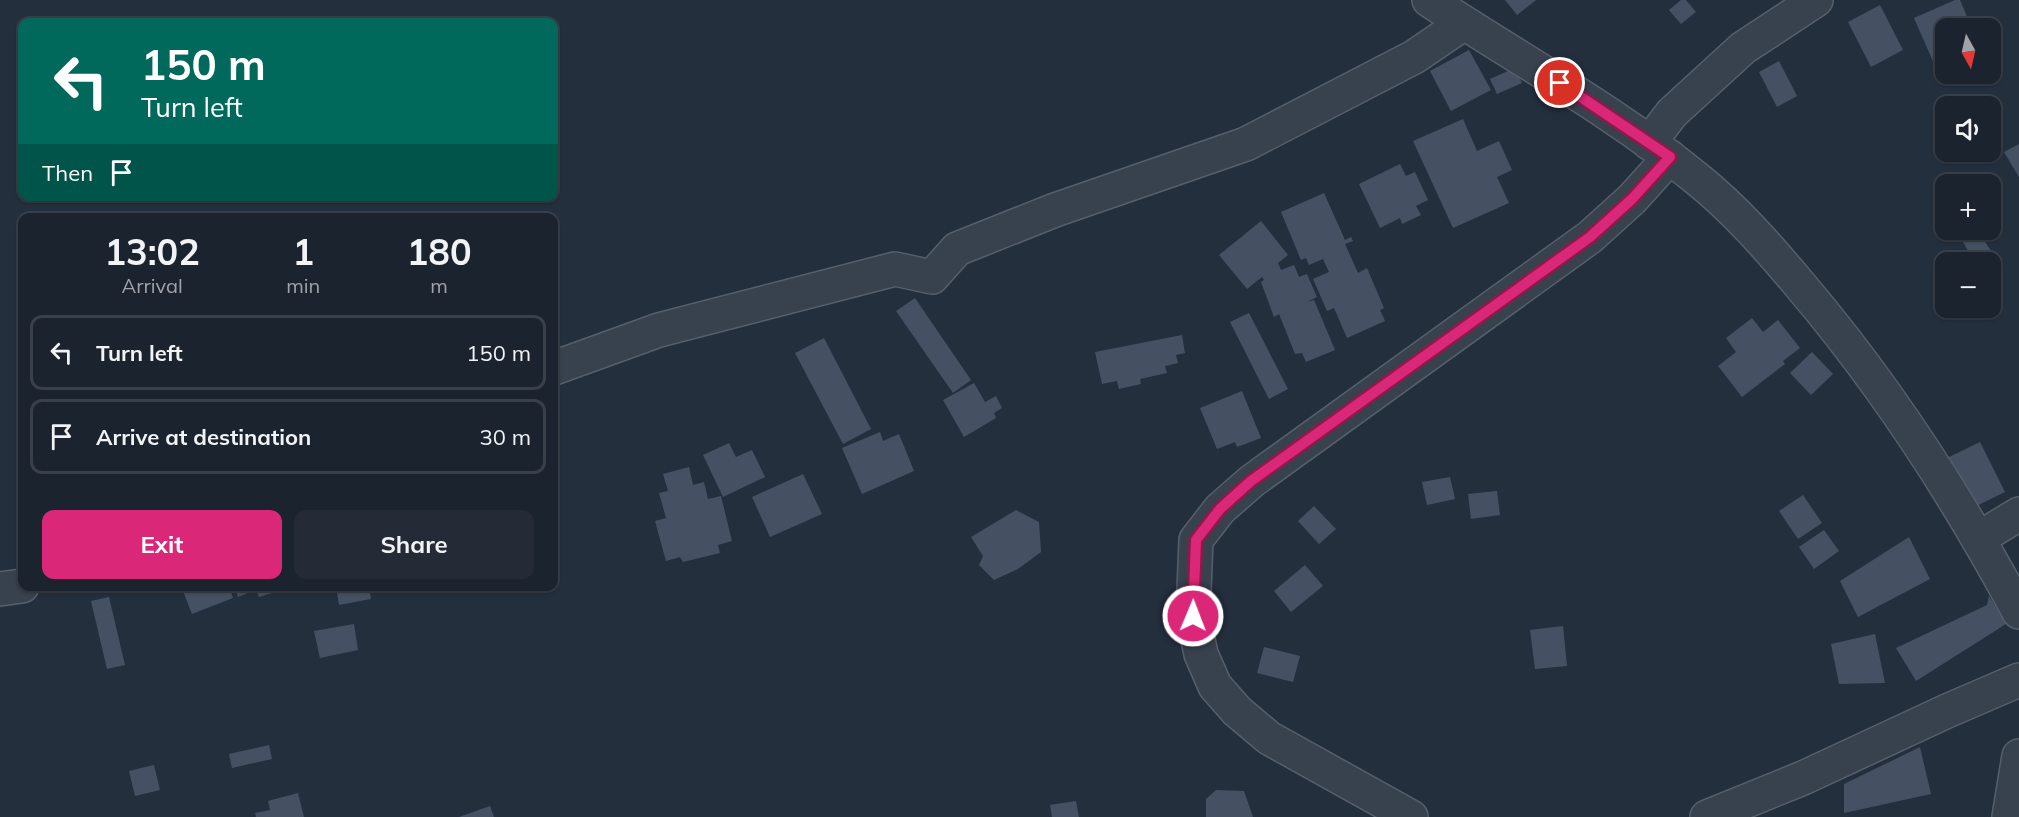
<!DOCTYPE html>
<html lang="en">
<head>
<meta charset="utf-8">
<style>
	:root { --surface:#1b232e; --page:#242b36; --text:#f1f3f6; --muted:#a0a4aa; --line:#39404a; --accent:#db2777 }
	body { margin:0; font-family:Mulish,sans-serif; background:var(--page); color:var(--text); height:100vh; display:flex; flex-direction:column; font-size:22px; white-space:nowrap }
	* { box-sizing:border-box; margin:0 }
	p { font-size:20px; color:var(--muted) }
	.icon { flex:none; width:33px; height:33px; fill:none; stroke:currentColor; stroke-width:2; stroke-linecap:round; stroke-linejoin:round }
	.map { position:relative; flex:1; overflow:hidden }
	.side { position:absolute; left:18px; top:213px; width:540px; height:378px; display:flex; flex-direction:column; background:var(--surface); border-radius:12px; box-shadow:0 2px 4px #0004,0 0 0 2px var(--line) }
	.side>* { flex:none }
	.guide { position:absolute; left:18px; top:18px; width:540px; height:183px; border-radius:12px; box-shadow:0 2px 4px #0004,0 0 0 2px var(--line); background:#00695c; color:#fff; overflow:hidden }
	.needle { width:39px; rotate:172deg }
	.buttons { position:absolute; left:1935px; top:18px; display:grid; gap:12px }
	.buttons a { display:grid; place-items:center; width:66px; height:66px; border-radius:12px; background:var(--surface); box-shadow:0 2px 4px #0004,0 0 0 2px var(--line); font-size:30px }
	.pin { position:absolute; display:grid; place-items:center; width:51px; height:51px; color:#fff; margin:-26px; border:3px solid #fff; border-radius:50%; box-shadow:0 2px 6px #0007 }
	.me { position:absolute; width:66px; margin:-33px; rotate:1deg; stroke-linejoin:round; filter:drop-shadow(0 0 4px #0008) }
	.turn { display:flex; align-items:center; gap:21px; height:126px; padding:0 24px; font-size:27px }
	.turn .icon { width:78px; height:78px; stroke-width:2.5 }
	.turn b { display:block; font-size:42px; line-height:51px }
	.then { display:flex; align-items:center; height:57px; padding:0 24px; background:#0003; gap:12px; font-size:22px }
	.eta { display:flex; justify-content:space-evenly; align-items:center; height:102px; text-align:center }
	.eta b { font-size:36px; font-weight:700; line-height:42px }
	.primary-button { display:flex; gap:12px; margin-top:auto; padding:12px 24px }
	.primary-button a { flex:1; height:69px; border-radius:12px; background:var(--accent); color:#fff; font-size:24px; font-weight:700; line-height:69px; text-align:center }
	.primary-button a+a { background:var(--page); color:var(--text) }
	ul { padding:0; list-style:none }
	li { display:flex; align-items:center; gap:18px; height:75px; margin:0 12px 9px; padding:0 12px; border:3px solid var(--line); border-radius:12px }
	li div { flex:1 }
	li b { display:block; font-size:22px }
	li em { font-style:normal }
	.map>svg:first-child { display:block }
	.building { fill:#455162 }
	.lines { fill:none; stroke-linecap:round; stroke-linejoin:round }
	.minor-casing { stroke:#565f6c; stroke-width:36 }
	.minor { stroke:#38414e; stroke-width:33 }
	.route-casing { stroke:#8e194d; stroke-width:15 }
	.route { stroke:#db2777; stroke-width:10 }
</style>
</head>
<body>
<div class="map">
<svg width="2019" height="817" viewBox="0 0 2019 817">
	<rect width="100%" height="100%" fill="#242f3e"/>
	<g class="building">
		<polygon points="1505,0 1536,0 1517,15"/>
		<polygon points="1681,0 1686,0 1696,12 1681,24 1669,10"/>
		<polygon points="1955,0 1960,0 1972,28 1946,28 1946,72 1939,75 1914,18"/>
		<polygon points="1880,5 1903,50 1871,67 1848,22"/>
		<polygon points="1469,50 1491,90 1451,111 1430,71"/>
		<polygon points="1779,61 1797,96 1777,107 1759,72"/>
		<polygon points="1515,68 1522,83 1497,94 1490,79"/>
		<polygon points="1463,119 1477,151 1499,141 1512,170 1497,177 1509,203 1453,228 1413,141"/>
		<polygon points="2019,144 2019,177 2004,152"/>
		<polygon points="1400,164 1406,176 1415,172 1428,200 1416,206 1421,215 1402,224 1400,218 1380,228 1359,184"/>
		<polygon points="1324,193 1345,240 1351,237 1353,241 1345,244 1358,273 1367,268 1384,308 1380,310 1385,321 1347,338 1334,308 1327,311 1313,279 1329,272 1323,259 1309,265 1306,258 1301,260 1281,212"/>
		<polygon points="1261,221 1288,255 1278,263 1281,270 1294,265 1299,277 1307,274 1317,297 1307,302 1314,300 1335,350 1306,362 1302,353 1295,354 1279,314 1274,317 1261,282 1264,280 1262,277 1247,289 1219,255"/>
		<polygon points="1979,232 1991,251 1974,261 1963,242"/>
		<polygon points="1993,263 2002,283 1990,288 1990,264"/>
		<polygon points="915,298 971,380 953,393 896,311"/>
		<polygon points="1249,313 1288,389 1269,399 1230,322"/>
		<polygon points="1752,318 1763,332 1778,320 1800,348 1783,361 1785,364 1742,397 1718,366 1736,352 1726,338"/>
		<polygon points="1182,335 1185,353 1176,355 1178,363 1165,366 1167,373 1140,379 1141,384 1119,389 1117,381 1102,384 1095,352"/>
		<polygon points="824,338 871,429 843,444 795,353"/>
		<polygon points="1812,352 1833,374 1811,395 1790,373"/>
		<polygon points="974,383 985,402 996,396 1002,408 994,413 996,418 964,437 943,400"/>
		<polygon points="1242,391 1261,438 1237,447 1235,442 1217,449 1200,408"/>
		<polygon points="880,432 883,441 899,434 914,471 862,494 842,448"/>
		<polygon points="1980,442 2005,492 1966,511 1941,461"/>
		<polygon points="729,443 736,457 752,450 765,477 723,497 703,455"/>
		<polygon points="689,467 693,485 704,482 708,499 721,496 732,541 718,545 720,553 683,562 680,557 666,561 655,521 666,518 659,493 668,491 663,474"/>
		<polygon points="803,474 822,514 770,537 752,497"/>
		<polygon points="1450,477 1455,499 1427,505 1422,482"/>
		<polygon points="1497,491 1500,515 1471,519 1468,494"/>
		<polygon points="1803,495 1822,523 1798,539 1779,511"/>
		<polygon points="1314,506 1336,529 1319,544 1298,521"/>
		<polygon points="1016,510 1039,522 1041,552 1018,569 994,580 979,565 983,556 971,537"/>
		<polygon points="1824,530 1839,551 1814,569 1799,547"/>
		<polygon points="1909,537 1930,579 1858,617 1840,581"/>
		<polygon points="1305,565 1323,586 1291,612 1274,591"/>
		<polygon points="181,586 229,586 233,598 192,614"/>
		<polygon points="234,586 281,586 282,590 259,597 255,587 247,590 248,593 238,597"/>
		<polygon points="336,586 369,586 371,599 339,605"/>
		<polygon points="1989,596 2006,624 1916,681 1896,648 1987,605"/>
		<polygon points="109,597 125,665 107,669 91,601"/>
		<polygon points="354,624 358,650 320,658 314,631"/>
		<polygon points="1563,626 1567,666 1535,669 1530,630"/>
		<polygon points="1875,634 1885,683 1839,684 1831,644"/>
		<polygon points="1264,647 1300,656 1293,682 1257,673"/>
		<polygon points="269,745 272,759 232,768 229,754"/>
		<polygon points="1920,747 1931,794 1844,813 1844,784"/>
		<polygon points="154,765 160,790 135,796 129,771"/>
		<polygon points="1216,790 1244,791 1253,817 1206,817 1206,799"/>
		<polygon points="298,793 304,817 256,817 255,813 270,810 268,801"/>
		<polygon points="1076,801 1079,817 1052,817 1050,805"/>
		<polygon points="490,806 494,817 459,817"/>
	</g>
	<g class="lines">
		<g class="minor-casing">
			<g id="minor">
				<path d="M 1429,0 C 1518,59 1613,110 1696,178 C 1735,209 1768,247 1800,285 C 1885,385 1957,496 2019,612"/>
				<polyline points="1649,143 1672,113 1743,48 1816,0"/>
				<polyline points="554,368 659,330 895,269 932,277 957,249 1055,210 1246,144 1414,57 1464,23"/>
				<polyline points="1978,539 2019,514"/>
				<polyline points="0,589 22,586"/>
				<polyline points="1411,817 1269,738 1237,711 1215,686 1201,654 1193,616 1196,540 1220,509 1252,481 1590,237 1632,199 1670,157"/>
				<polyline points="1707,817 1803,778 1947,711 2019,680"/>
				<polyline points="2009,817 2019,756"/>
			</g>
		</g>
		<use href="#minor" class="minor"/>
	</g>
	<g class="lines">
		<g class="route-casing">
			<polyline id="route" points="1193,616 1196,540 1220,509 1251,481 1590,237 1632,199 1670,157 1560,83"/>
		</g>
		<use href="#route" class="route"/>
	</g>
</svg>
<div class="buttons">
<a><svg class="needle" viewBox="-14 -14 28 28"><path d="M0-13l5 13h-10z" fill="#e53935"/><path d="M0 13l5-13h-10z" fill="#a0a4aa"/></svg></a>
<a><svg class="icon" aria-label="sound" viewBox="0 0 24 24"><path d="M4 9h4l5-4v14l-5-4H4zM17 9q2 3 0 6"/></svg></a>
<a>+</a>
<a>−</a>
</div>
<div class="pin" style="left:1560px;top:83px;background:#d93025"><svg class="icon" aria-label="arrive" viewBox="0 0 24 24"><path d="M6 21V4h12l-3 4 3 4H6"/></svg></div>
<svg class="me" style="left:1193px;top:616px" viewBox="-20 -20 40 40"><circle r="17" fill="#db2777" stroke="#fff" stroke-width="3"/><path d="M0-11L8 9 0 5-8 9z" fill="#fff"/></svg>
<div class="guide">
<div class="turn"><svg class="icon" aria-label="left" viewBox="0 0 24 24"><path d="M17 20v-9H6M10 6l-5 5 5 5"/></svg><div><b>150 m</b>Turn left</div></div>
<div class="then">Then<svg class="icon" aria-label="arrive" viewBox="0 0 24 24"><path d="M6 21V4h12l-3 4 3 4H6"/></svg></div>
</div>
<section class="side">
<div class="eta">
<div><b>13:02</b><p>Arrival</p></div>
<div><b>1</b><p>min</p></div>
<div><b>180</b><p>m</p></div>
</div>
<ul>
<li><svg class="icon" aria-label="left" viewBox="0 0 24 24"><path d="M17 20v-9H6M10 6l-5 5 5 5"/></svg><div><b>Turn left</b></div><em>150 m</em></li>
<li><svg class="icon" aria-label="arrive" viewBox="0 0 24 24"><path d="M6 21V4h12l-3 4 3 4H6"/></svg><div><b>Arrive at destination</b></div><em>30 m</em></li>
</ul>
<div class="primary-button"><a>Exit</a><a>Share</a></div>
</section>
</div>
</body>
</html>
